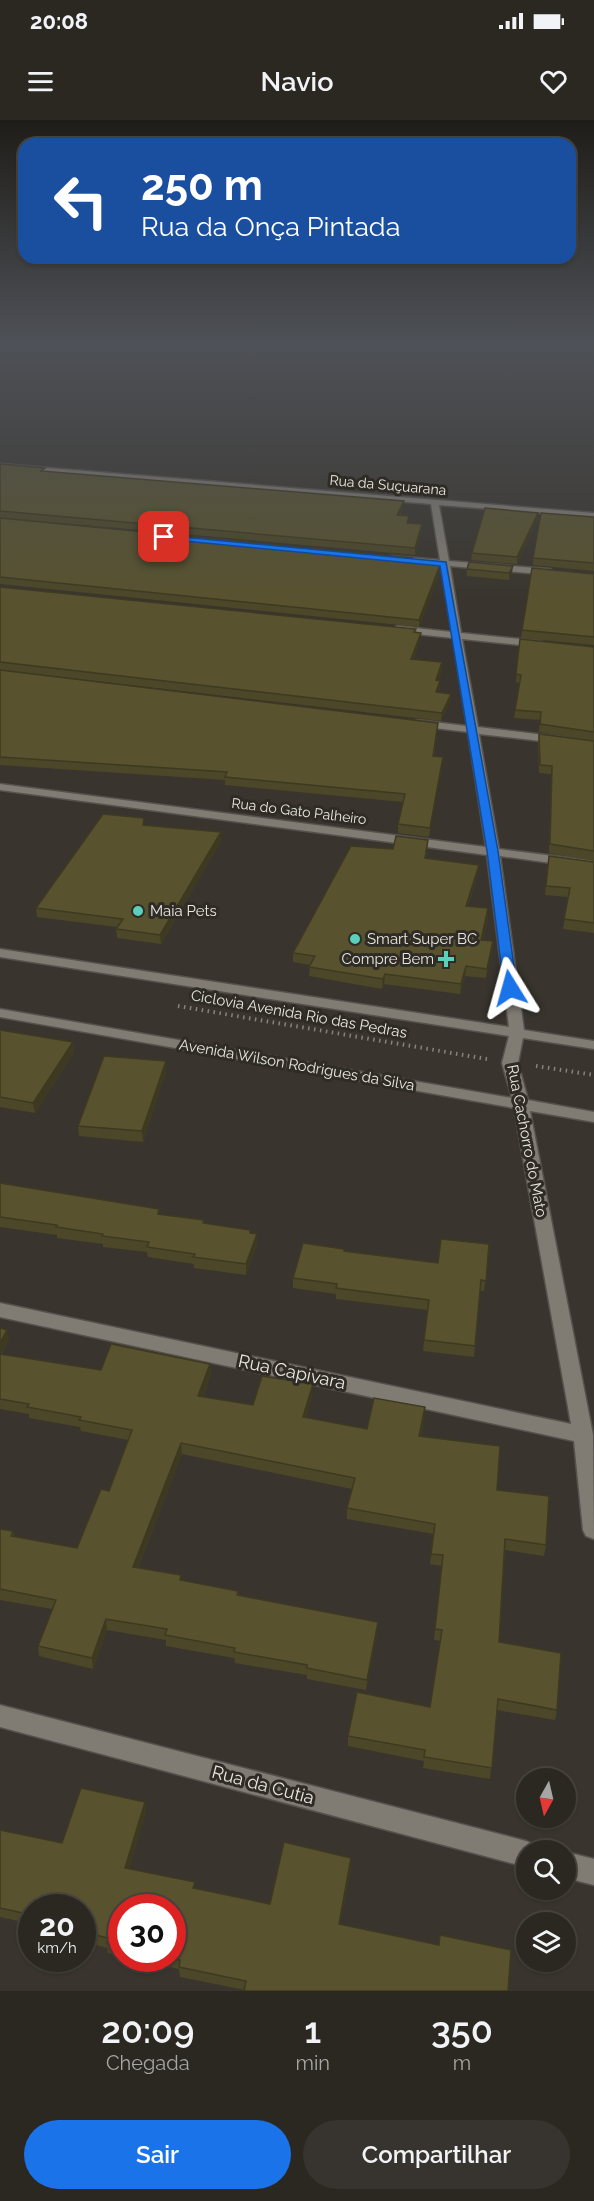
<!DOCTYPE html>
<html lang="pt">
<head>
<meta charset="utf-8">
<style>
	:root { --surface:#2b2822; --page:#37342f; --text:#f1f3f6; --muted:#a6a6a5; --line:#474440; --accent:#1a73e8 }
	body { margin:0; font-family:Raleway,sans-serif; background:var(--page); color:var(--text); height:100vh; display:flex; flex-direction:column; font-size:22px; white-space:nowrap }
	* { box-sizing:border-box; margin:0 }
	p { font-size:20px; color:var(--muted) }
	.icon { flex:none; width:33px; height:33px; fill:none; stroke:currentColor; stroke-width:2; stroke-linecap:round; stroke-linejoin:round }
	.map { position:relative; height:1871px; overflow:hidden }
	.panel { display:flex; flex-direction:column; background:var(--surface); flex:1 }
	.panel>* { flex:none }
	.hud { position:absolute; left:18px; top:18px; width:558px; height:126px; border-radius:18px; box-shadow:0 2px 4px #0004,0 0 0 2px var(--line); background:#1a4fa0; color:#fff; overflow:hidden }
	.needle { width:39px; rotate:188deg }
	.fabs { position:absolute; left:516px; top:1648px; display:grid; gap:12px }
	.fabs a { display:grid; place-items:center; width:60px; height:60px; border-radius:50%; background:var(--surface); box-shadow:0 2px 4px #0004,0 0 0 2px var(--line); font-size:30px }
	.speed { position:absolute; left:18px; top:1774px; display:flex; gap:12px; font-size:30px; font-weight:700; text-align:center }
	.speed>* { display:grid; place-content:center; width:78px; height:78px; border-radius:50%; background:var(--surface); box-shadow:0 2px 4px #0004,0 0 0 2px var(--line); line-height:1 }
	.speed small { font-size:15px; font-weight:400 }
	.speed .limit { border:9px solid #d22; background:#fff; color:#111 }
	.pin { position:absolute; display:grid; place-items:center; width:51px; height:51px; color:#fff; margin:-26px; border-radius:12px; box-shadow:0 3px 9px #0006 }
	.me { position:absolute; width:66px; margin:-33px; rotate:352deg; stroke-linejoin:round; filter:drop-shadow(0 0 4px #0008) }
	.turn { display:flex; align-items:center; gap:21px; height:126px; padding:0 24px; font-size:27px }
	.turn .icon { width:78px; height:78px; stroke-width:2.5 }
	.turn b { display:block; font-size:42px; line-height:51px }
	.eta { display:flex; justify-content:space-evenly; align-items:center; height:102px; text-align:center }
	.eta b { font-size:36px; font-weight:600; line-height:42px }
	.primary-button { display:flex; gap:12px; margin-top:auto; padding:12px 24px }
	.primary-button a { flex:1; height:69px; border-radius:36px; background:var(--accent); color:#fff; font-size:24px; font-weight:600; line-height:69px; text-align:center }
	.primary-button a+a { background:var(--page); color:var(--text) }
	.status { display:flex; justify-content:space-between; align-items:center; height:42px; padding:0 30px; background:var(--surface); direction:ltr }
	.status svg { height:16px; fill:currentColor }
	header { display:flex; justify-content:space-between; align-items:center; height:78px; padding:0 24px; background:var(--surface); font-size:27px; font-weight:600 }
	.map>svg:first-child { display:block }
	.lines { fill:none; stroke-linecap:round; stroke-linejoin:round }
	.minor-casing { stroke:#55514c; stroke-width:3 }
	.path { stroke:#86827d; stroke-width:4; stroke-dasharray:1.5 4.5; stroke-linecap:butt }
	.minor { fill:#807b73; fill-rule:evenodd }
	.wall { fill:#4c4728 }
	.shaded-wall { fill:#3e3921 }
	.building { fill:#58522f; stroke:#3e3921; stroke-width:1.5 }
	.route { fill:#1a73e8; stroke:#114b97; stroke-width:1.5 }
	.poi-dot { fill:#5bcebc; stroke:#2f2b25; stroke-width:2 }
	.labels { text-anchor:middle; stroke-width:6; stroke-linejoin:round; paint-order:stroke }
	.far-street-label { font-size:14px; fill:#e9e6e2; stroke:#2f2b25 }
	.poi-label { font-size:15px; fill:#e9e6e2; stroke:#2f2b25; text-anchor:start }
	.street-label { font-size:15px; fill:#e9e6e2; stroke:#2f2b25 }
	.near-street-label { font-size:18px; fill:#e9e6e2; stroke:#2f2b25 }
</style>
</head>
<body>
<div class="status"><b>20:08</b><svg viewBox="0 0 49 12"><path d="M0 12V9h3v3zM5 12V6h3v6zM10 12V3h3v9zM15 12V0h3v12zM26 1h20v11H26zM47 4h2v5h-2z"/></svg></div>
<header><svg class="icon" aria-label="menu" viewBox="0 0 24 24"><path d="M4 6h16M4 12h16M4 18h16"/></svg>Navio<svg class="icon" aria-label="heart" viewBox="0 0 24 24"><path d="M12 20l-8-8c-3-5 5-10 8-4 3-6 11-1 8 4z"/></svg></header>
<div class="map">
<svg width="594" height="1871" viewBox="0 0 594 1871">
	<rect width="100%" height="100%" fill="#39352e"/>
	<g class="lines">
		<g class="minor-casing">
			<g id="minor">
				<polygon points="0,344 594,393 594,397 439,385 449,441 550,449 554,452 550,455 450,446 461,513 540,521 545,524 540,527 462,519 478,607 594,621 594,627 479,614 499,729 594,741 594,749 500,736 524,910 594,921 594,929 523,918 518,943 528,980 594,992 594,1002 530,991 593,1315 594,1419 586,1416 583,1410 574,1321 0,1197 0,1183 571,1304 514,988 0,897 0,889 512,978 502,943 509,916 0,837 0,829 509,907 487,735 0,670 0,664 486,727 468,612 417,606 412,603 417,600 467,606 453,518 397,512 392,509 397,506 452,512 441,446 391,442 387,439 391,436 440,440 431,384 0,348"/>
				<polygon points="0,1585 526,1721 535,1725 538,1731 526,1731 526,1747 0,1607"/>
				<polygon points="566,1732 594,1739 594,1765 566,1758"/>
			</g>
		</g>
		<g class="path">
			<polyline points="178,886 487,939"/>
			<polyline points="536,946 594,955"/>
		</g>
		<use href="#minor" class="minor"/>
	</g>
	<g class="wall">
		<polygon points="0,344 45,352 404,381 403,387 400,396 409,403 422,410 415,435 17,399 412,438 412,442 440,445 440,452 419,507 0,464"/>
		<polygon points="538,393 538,399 517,444 471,440 472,433"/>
		<polygon points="594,397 594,451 533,445 533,438"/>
		<polygon points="467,449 512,453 509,460 467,456"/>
		<polygon points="594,454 594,525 521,518 522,510"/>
		<polygon points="0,467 415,512 420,520 413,540 442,542 442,550 438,561 440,569 438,572 451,574 450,582 441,601 0,550 437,612 434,636 442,645 429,717 398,713 398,704 403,682 225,665 225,660 0,645"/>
		<polygon points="520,519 594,527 594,741 549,733 551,654 539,653 538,623 539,614 593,621 539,612 540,600 514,598 520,563 516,562"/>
		<polygon points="144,705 221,712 221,721 161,824 117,818 116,809 117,807 37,797 36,788"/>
		<polygon points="428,720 426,738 479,745 478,754 468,786 488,798 483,820 493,821 486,858 465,856 460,874 384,864 382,869 309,856 310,845 293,842 293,833 393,729"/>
		<polygon points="549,736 594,742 594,813 563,809 568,777 545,775"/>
		<polygon points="0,910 73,922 74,932 35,993 0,987"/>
		<polygon points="166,951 143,1022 79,1016 78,1006"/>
		<polygon points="0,1063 204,1103 250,1110 250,1113 257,1114 257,1124 246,1155 194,1148 194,1144 148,1137 147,1132 103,1127 103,1124 57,1118 57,1115 0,1107"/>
		<polygon points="489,1124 484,1171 480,1171 474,1237 423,1231 428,1190 336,1179 336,1174 293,1168 293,1158 344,1131 438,1143"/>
		<polygon points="0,1208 9,1220 2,1234 101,1250 210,1244 211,1254 203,1277 253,1285 312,1275 306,1298 367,1309 424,1298 421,1316 497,1370 546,1425 544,1436 505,1430 499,1522 557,1590 555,1600 497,1590 490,1659 423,1648 424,1641 348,1626 348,1616 430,1587 441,1521 434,1520 442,1446 430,1444 434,1414 347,1399 347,1388 352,1369 182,1334 138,1448 182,1461 238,1471 239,1475 378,1502 377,1513 366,1570 307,1559 307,1555 235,1543 234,1538 166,1526 166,1520 107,1510 93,1549 39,1536 38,1526 52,1489 0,1480 0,1409 13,1411 14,1416 77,1428 109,1371 128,1320 81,1311 80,1307 29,1298 29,1294 0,1289"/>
		<polygon points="145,1682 146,1692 129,1748 195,1769 270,1784 351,1748 340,1804 438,1825 511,1830 245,1870 180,1857 179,1849 135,1839 172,1839 172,1788 122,1788 122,1836 108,1833 107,1828 82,1821 82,1788 32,1788 32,1804 0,1797 0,1710 62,1723"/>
	</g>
	<g class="shaded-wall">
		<polygon points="404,381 403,387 397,402 397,395"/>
		<polygon points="538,393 538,399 517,444 517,437"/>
		<polygon points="422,404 422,410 415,435 415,428"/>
		<polygon points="440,445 440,452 419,507 419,500"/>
		<polygon points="513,446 512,453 509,460 509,453"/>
		<polygon points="421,513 420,520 410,547 411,539"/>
		<polygon points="442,542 442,550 436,568 436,560"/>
		<polygon points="440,561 440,569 435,580 436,572"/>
		<polygon points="451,574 450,582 441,601 442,593"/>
		<polygon points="443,637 442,645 429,717 430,708"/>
		<polygon points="221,712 221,721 161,824 160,815"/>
		<polygon points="479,745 478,754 465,795 466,786"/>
		<polygon points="488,788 488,798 481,829 481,820"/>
		<polygon points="493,821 492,831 486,858 487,849"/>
		<polygon points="466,846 465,856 460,874 461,864"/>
		<polygon points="385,854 384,864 382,869 383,859"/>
		<polygon points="73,922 74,932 35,993 33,983"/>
		<polygon points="166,941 166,951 143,1022 142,1011"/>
		<polygon points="257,1114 257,1124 246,1155 246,1144"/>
		<polygon points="7,1210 9,1220 0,1238 0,1223"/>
		<polygon points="210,1244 211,1254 199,1287 198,1276"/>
		<polygon points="313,1264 312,1275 303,1308 303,1297"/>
		<polygon points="425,1287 424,1298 419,1326 419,1316"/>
		<polygon points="181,1323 182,1334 134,1458 133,1447"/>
		<polygon points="106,1499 107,1510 93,1549 92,1538"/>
		<polygon points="378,1502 377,1513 366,1570 367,1560"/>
		<polygon points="145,1682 146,1692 127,1758 125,1748"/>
		<polygon points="351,1738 351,1748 338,1814 339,1804"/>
	</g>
	<g class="building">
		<polygon points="0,344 45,348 41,351 404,381 397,395 409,396 407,403 422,404 415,428 0,391"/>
		<polygon points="485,388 538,393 517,437 472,433"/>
		<polygon points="541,393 594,397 594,443 533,438"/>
		<polygon points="0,398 412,438 411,442 440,445 419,500 0,457"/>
		<polygon points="469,442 513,446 509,453 467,449"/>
		<polygon points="532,448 594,454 594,517 522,510"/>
		<polygon points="0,467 416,509 414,512 421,513 411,539 442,542 436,560 440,561 436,572 451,574 442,593 0,542"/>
		<polygon points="520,519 594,527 594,612 540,604 541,592 515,590 521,555 516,554"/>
		<polygon points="0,550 438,603 433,636 443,637 430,708 398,704 405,674 225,657 227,652 0,637"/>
		<polygon points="539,614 594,621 594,731 550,724 552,646 540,645"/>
		<polygon points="103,694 144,698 143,705 221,712 160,815 116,809 123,799 36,788"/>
		<polygon points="396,716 428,720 425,738 479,745 466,786 488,788 481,820 493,821 487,849 466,846 461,864 385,854 383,859 309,847 315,836 293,833 351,726 393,729"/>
		<polygon points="549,736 594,742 594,803 564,799 570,768 546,766"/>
		<polygon points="0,910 73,922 33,983 0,977"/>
		<polygon points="104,936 166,941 142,1011 78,1006"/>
		<polygon points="0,1063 159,1089 158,1094 204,1100 203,1103 250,1110 250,1113 257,1114 246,1144 193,1137 195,1134 147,1127 149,1122 102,1116 103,1114 56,1107 57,1105 0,1097"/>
		<polygon points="441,1119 489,1124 486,1161 481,1160 475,1226 424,1220 429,1180 336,1168 337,1164 293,1158 303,1123 344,1129 344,1131 438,1143"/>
		<polygon points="0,1208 7,1210 0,1223"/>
		<polygon points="111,1224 210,1244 198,1276 253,1285 262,1256 313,1264 303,1297 367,1309 374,1278 425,1287 419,1316 500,1326 497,1370 549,1376 546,1425 505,1419 499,1522 561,1533 557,1590 498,1579 492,1648 424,1637 425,1630 348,1616 357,1572 430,1587 442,1510 435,1509 443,1435 431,1434 435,1404 347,1388 355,1358 181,1323 133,1447 181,1455 180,1460 238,1471 237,1475 378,1502 367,1560 307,1548 307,1545 234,1532 235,1528 165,1515 167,1509 106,1499 92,1538 38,1526 56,1480 0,1469 0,1409 13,1411 11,1416 77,1428 101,1369 109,1371 132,1310 79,1300 81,1297 27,1287 29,1284 0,1279 0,1234 101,1250"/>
		<polygon points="81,1668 145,1682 125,1748 195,1762 193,1768 270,1784 284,1722 351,1738 339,1804 439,1825 440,1815 511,1830 508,1871 244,1871 246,1861 179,1847 180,1840 172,1838 172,1788 122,1788 122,1827 107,1823 108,1818 82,1812 82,1788 32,1788 32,1795 0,1788 0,1710 62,1723"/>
	</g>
	<linearGradient id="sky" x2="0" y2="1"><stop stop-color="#1f1d19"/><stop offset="0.46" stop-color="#4e5157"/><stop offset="1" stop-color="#4e5157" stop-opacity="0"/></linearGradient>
	<rect width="594" height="481" fill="url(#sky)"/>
	<polygon class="route" points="161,415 446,442 498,731 517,868 515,870 506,870 504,868 487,731 440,446 164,419"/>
	<g class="poi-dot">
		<circle cx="138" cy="791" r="6"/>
		<circle cx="355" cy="819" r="6"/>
		<path d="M443 830h6v6h6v6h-6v6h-6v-6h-6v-6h6z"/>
	</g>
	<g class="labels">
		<g class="far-street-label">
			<text transform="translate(388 365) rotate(5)" y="5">Rua da Suçuarana</text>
			<text transform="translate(299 691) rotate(7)" y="5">Rua do Gato Palheiro</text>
		</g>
		<g class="poi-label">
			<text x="150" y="796">Maia Pets</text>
			<text x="367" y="824">Smart Super BC</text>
			<text x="434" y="844" text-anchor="end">Compre Bem</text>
		</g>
		<g class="street-label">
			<text transform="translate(299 894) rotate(10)" y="5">Ciclovia Avenida Rio das Pedras</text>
			<text transform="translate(297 945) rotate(10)" y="5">Avenida Wilson Rodrigues da Silva</text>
			<text transform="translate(527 1021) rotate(79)" y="5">Rua Cachorro do Mato</text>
		</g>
		<g class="near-street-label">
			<text transform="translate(292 1252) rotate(12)" y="6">Rua Capivara</text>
			<text transform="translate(263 1665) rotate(15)" y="6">Rua da Cutia</text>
		</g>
	</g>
</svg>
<div class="fabs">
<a><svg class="needle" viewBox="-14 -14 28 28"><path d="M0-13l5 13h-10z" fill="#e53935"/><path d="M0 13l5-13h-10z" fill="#a6a6a5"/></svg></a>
<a><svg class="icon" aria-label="search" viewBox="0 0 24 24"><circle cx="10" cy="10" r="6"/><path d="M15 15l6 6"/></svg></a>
<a><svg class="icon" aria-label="layers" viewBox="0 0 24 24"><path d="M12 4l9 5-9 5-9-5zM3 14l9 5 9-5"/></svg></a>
</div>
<div class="speed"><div>20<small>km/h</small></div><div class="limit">30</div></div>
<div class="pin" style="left:164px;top:417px;background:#d93025"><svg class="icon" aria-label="arrive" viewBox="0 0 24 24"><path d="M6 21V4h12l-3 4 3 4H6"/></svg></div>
<svg class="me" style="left:510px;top:868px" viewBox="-20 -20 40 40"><path d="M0-17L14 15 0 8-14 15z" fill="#1a73e8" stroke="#fff" stroke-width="4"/></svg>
<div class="hud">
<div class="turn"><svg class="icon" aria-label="left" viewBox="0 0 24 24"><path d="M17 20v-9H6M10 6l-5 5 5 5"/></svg><div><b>250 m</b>Rua da Onça Pintada</div></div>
</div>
</div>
<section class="panel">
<div class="eta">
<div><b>20:09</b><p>Chegada</p></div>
<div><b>1</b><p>min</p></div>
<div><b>350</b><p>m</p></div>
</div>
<div class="primary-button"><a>Sair</a><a>Compartilhar</a></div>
</section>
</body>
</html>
